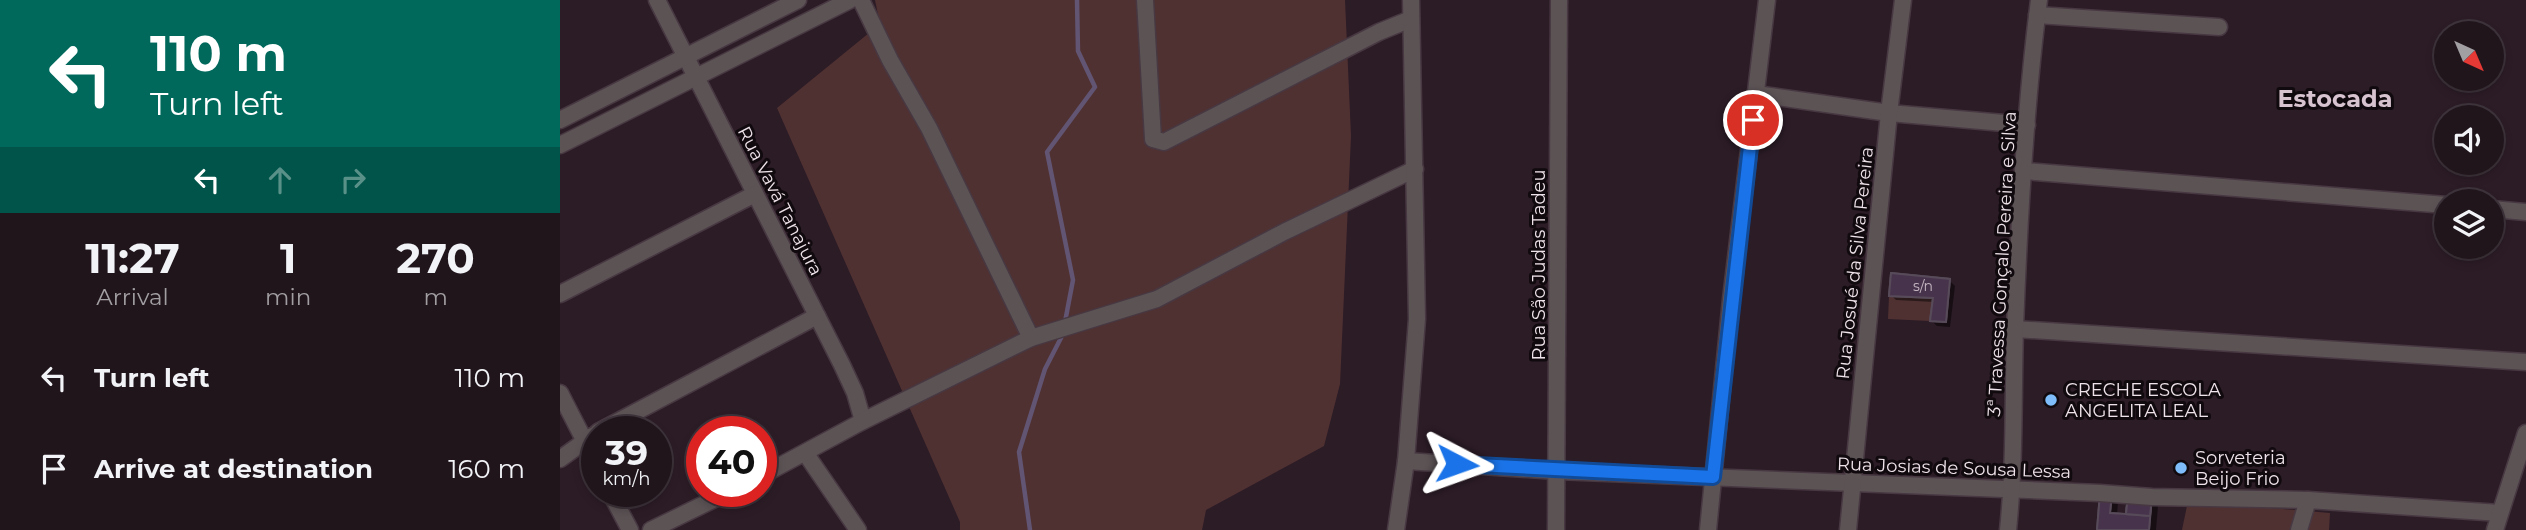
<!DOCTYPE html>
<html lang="en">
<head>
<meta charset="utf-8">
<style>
	:root { --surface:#21151c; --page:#2d2229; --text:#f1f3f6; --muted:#a29fa3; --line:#3e343b }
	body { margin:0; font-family:Montserrat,sans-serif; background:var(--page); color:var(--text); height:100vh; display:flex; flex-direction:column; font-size:26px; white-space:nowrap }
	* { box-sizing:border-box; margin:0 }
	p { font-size:23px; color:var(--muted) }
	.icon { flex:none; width:38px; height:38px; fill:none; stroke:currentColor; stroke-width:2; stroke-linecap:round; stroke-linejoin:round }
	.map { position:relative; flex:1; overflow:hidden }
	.panel { display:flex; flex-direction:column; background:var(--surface); width:560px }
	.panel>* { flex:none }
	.top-card { background:#00695c; color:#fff; overflow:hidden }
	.needle { width:46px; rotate:136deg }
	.fabs { position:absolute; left:1874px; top:21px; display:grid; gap:14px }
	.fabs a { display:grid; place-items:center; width:70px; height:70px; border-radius:50%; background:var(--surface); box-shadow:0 4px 10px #0003,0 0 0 2px var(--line); font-size:35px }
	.speed { position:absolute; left:21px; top:416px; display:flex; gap:14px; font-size:35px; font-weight:700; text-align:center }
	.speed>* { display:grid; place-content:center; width:91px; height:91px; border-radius:50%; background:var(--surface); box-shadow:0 4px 10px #0003,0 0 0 2px var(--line); line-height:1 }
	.speed small { font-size:18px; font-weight:400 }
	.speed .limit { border:10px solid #d22; background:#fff; color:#111 }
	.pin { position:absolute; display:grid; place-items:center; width:60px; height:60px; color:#fff; margin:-30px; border:4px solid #fff; border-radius:50%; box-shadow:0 2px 7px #0007 }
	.me { position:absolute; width:77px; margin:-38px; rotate:94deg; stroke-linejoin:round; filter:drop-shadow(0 0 5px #0008) }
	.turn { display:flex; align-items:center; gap:24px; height:147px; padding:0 35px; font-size:32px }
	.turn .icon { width:91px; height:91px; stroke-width:2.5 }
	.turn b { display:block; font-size:49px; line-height:60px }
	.lanes { display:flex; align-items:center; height:66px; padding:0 35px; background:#0003; justify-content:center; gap:35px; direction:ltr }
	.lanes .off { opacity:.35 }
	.eta { display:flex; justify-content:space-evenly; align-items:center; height:119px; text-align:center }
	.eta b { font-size:42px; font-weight:700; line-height:49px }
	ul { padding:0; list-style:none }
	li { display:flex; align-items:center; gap:21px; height:91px; padding:0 35px }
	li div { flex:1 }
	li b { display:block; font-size:26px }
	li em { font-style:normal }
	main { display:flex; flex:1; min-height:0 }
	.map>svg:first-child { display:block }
	.green { fill:#503132 }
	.shadow { fill:#0007 }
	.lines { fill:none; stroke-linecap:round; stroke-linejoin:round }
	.stream { stroke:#615573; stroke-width:4.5 }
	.building { fill:#48334c; stroke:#574a59; stroke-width:2 }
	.minor-casing { stroke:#473841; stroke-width:19 }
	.minor { stroke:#5c5355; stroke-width:16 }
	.route-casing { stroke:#114b97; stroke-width:18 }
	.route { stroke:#1a73e8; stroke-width:12 }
	.poi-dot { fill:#7ebdf9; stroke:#10090d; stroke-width:2.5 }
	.labels { text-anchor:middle; stroke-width:6; stroke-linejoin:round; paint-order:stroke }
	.number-label { font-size:14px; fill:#c4b7c2 }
	.street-label { font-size:18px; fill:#eee3ea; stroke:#10090d }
	.poi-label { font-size:18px; fill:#eee3ea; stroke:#10090d; text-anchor:start }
	.district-label { font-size:24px; font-weight:bold; fill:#d7c2cf; stroke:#10090d }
</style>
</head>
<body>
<main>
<section class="panel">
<div class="top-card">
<div class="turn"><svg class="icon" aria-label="left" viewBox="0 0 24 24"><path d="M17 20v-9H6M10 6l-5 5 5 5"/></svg><div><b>110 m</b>Turn left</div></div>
<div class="lanes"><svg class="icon" aria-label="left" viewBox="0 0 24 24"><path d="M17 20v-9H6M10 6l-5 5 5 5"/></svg><svg class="icon off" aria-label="ahead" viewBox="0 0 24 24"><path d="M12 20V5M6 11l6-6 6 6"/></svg><svg class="icon off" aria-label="right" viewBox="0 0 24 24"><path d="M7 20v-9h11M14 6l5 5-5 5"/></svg></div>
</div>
<div class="eta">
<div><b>11:27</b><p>Arrival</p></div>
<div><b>1</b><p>min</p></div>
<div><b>270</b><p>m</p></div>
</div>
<ul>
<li><svg class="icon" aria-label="left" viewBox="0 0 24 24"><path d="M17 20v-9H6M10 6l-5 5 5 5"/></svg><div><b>Turn left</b></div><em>110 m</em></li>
<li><svg class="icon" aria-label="arrive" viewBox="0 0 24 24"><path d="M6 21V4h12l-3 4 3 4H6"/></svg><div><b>Arrive at destination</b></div><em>160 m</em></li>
</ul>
</section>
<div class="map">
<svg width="1966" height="530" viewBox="0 0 1966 530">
	<rect width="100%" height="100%" fill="#2c1c26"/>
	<g class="green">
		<polygon points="315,0 785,0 791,136 780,384 764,446 646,510 642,530 400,530 400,522 217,108 320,24"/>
		<polygon points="1329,296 1373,298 1370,321 1328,319"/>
		<polygon points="1628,501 1770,513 1769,530 1622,530"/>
	</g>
	<g class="shadow">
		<polygon points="1390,281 1395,286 1390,327 1377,326 1372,321 1374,302 1336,300 1331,295"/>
		<polygon points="1551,495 1558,502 1557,515 1567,516 1591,499 1598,506 1596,530 1539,530"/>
	</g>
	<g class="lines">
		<g class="stream">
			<polyline points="505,322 513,280 487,152 535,87 518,51 517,0"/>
			<polyline points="470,530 459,452 485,369 503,334"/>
		</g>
	</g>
	<g class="building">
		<polygon points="1331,273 1390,279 1386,322 1370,321 1373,298 1329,296"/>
		<polygon points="1331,273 1390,279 1386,322 1370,321 1373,298 1329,296"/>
		<polygon points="1540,493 1552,494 1550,513 1590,516 1589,530 1537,530"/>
		<polygon points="1540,493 1552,494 1550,513 1566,514 1568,495 1592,497 1589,530 1537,530"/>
		<polygon points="1568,495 1592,497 1590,516 1566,514"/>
		<polygon points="1568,495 1592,497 1590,516 1566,514"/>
	</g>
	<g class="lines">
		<g class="minor-casing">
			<g id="minor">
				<polyline points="97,0 282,365 295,393 303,421"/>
				<polyline points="301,0 330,60 369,128 471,338"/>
				<polyline points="585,0 593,139 604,142 819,32 851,19"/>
				<polyline points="1477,15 1659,27"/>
				<polyline points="1196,94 1329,113 1467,125"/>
				<polyline points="0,120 238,0"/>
				<polyline points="0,145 290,0"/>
				<polyline points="1464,171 1886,205"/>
				<polyline points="1932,209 1966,212"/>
				<polyline points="0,294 195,194"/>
				<polyline points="1455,329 1966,362"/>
				<polyline points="0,393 37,465"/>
				<polyline points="38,432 257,316"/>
				<polyline points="246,454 298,530"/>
				<polyline points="0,459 32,436"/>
				<polyline points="846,461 997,471 1540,493 1592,497 1748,500 1940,513"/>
				<polyline points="201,476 303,421 471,338 597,299 724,232 855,169"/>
				<polyline points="50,492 70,530"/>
				<polyline points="91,530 169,492"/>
				<polyline points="836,530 846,461 857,319 851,0"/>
				<polyline points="996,530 999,0"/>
				<polyline points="1148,530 1171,299 1207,0"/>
				<polyline points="1288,530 1329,113 1343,0"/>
				<path d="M 1448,530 C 1455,463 1453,396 1455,328 C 1459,219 1465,108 1479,0"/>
				<polyline points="1739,530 1748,500"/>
				<polyline points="1935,530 1966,433"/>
			</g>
		</g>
		<use href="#minor" class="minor"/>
	</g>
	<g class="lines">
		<g class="route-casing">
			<polyline id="route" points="897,464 1153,477 1193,120"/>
		</g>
		<use href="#route" class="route"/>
	</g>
	<g class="poi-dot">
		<circle cx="1491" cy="400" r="7"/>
		<circle cx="1621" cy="468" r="7"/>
	</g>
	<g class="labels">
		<g class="number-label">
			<text x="1363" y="291">s/n</text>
		</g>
		<g class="street-label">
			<text transform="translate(220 201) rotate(63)" y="6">Rua Vavá Tanajura</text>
			<text transform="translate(1295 263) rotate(-84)" y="6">Rua Josué da Silva Pereira</text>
			<text transform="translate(1442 264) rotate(-87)" y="6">3ª Travessa Gonçalo Pereira e Silva</text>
			<text transform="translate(979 265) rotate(-90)" y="6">Rua São Judas Tadeu</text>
			<text transform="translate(1394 468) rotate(2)" y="6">Rua Josias de Sousa Lessa</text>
		</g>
		<g class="poi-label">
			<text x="1505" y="396">CRECHE ESCOLA<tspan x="1505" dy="21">ANGELITA LEAL</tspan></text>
			<text x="1635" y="464">Sorveteria<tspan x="1635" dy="21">Beijo Frio</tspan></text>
		</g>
		<g class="district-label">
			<text x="1775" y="107">Estocada</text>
		</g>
	</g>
</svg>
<div class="fabs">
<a><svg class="needle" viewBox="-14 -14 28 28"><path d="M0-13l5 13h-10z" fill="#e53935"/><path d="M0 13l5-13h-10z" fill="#a29fa3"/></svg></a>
<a><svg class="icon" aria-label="sound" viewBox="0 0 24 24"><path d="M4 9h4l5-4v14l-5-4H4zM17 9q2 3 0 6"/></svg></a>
<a><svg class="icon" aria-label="layers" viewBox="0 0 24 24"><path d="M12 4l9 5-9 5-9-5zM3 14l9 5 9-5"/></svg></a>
</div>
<div class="speed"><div>39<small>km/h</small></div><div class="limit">40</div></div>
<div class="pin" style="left:1193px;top:120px;background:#d93025"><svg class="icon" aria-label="arrive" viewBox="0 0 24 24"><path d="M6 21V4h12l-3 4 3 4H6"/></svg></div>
<svg class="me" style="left:897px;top:464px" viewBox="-20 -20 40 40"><path d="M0-17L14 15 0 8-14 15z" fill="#1a73e8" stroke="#fff" stroke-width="4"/></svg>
</div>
</main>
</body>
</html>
